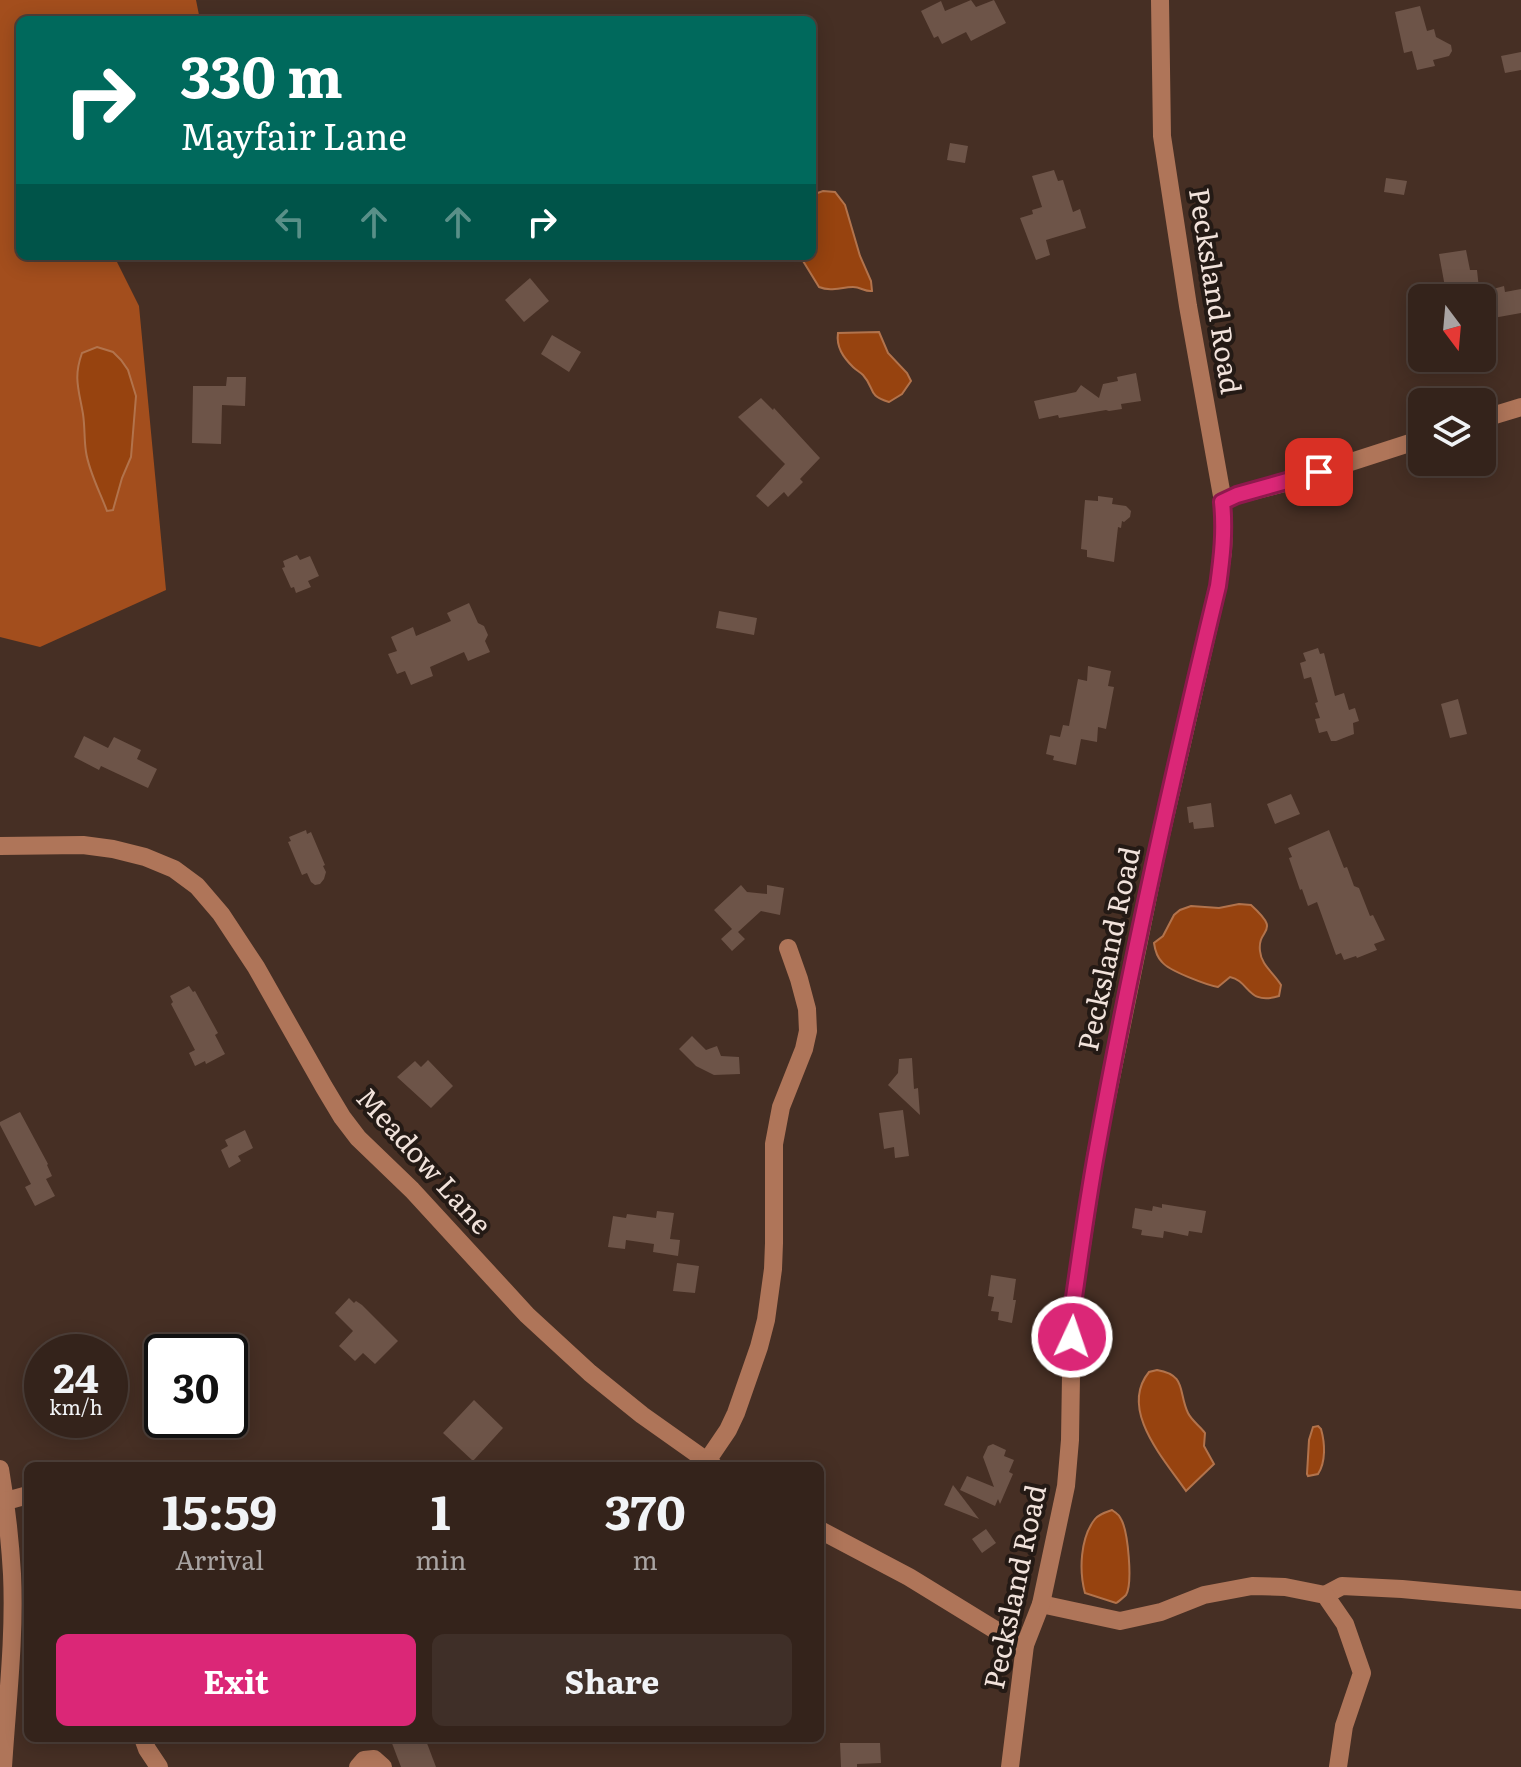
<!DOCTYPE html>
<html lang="en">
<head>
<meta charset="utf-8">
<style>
	:root { --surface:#34231b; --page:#3f2f28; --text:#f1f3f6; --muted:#a9a4a3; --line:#4e403a; --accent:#db2777 }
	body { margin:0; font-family:Literata,serif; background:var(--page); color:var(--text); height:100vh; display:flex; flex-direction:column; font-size:30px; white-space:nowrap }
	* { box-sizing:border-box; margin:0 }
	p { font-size:26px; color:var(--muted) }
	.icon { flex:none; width:44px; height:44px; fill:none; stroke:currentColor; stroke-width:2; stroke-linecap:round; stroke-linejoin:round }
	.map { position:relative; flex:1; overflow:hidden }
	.details { position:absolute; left:24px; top:1462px; width:800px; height:280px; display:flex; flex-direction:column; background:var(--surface); border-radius:12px; box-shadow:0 4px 20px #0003,0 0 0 2px var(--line) }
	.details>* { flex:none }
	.top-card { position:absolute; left:16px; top:16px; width:800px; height:244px; border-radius:12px; box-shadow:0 4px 20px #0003,0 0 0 2px var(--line); background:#00695c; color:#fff; overflow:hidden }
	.needle { width:52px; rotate:164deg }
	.controls { position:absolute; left:1408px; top:284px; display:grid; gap:16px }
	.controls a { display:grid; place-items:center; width:88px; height:88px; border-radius:12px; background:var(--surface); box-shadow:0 4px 20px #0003,0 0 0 2px var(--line); font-size:40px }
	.speed { position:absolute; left:24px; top:1334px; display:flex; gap:16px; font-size:40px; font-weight:700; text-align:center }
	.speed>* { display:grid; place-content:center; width:104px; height:104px; border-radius:50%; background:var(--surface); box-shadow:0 4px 20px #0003,0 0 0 2px var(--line); line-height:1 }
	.speed small { font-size:20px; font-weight:400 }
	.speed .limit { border:4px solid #111; border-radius:12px; background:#fff; color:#111 }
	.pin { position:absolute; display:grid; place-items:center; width:68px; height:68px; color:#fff; margin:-34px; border-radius:16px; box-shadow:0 4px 12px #0006 }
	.me { position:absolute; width:88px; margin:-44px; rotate:3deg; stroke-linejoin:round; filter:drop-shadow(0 0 6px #0008) }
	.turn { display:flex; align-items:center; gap:28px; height:168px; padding:0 32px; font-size:36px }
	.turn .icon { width:104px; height:104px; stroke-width:2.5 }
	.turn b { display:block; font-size:56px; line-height:68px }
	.lanes { display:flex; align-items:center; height:76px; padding:0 32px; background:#0003; justify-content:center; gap:40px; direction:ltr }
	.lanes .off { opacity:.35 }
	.eta { display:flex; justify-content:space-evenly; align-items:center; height:136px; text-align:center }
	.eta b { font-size:48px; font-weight:700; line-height:56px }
	.cta { display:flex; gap:16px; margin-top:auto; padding:16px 32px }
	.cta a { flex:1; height:92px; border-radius:12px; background:var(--accent); color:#fff; font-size:32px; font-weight:700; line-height:92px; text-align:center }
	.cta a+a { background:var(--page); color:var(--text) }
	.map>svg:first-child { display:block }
	.forest { fill:#a34e1d }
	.water { fill:#97430f; stroke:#b2734c; stroke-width:2 }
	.building { fill:#6d5448 }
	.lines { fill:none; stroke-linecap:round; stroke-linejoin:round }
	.minor { stroke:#af7559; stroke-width:18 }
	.route-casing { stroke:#8e194d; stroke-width:20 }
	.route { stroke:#db2777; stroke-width:14 }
	.labels { text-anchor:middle; stroke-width:8; stroke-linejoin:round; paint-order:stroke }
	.street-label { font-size:28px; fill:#f1e2db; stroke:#241a15 }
</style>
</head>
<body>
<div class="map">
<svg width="1521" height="1767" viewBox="0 0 1521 1767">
	<rect width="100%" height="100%" fill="#462f24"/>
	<polygon class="forest" points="0,0 196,0 200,20 20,20 20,256 114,256 139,306 166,590 40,647 0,637"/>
	<g class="water">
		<path d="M 823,191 L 835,192 L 845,205 L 860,256 L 871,281 L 872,291 C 865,292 861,287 853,287 C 841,287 831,292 819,287 L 800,256 L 812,256 L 812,195 Z"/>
		<path d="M 879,332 L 888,353 L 907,373 L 911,381 L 902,394 L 889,402 C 866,395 876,389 863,375 C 860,372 856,370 853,367 C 843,357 836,347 838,333 Z"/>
		<path d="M 97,347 L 113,352 L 121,360 L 128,370 L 136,396 L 131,457 L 122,478 L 113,510 L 107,511 C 100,492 89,472 86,452 C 84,439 85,427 83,414 C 79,390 73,378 82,353 Z"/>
		<path d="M 1239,904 L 1251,905 C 1283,934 1257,927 1260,951 C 1261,965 1274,973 1281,985 L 1279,996 C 1247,1006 1250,981 1230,977 L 1218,987 C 1207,985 1169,971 1162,962 C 1157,957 1155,950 1154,943 L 1163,936 L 1174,915 L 1180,910 L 1191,906 L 1219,908 Z"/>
		<path d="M 1157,1370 C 1187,1375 1178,1392 1188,1413 C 1192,1421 1200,1426 1205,1433 L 1204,1446 L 1214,1464 L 1186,1491 C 1165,1460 1118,1410 1149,1372 Z"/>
		<path d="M 1318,1426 L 1321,1429 C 1325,1443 1326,1462 1318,1474 L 1308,1476 L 1307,1474 L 1309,1440 L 1313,1427 Z"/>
		<path d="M 1112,1510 C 1117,1514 1118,1513 1121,1519 C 1128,1531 1133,1583 1126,1595 C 1125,1596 1117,1603 1116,1603 L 1085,1593 C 1079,1571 1080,1538 1095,1519 C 1099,1514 1106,1512 1112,1510 Z"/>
	</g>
	<g class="building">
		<polygon points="971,0 976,7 994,0 1006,23 971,41 966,32 942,44 938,36 934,38 921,11 941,1 945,11"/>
		<polygon points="1420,6 1427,31 1434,29 1436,37 1451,45 1452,51 1449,56 1433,60 1435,66 1417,70 1412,51 1404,53 1395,12"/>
		<polygon points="1521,52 1521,70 1505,73 1501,56"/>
		<polygon points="950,143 968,146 965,163 947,160"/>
		<polygon points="1054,170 1058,181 1063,180 1073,212 1080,209 1086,228 1046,240 1050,255 1036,260 1020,218 1033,214 1032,210 1042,207 1032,176"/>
		<polygon points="1386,178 1407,181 1404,195 1384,192"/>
		<polygon points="1466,250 1470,270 1477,270 1480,298 1447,298 1439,254"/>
		<polygon points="530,278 549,301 524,322 505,300"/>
		<polygon points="1504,286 1505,292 1521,289 1521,313 1482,320 1482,292"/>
		<polygon points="552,335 581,352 569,372 541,354"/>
		<polygon points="1136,373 1141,401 1121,404 1122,409 1109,411 1106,410 1059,418 1058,415 1039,419 1034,401 1076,392 1081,385 1099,398 1103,384 1118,381 1117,377"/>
		<polygon points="227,377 246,377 245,406 222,405 221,444 192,443 193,386 226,386"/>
		<polygon points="761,398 773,410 774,408 820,458 800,479 803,482 788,497 784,492 768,507 756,496 785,464 738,417"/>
		<polygon points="1098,496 1113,498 1112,504 1126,506 1131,511 1130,517 1124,522 1122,521 1121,528 1118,527 1114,562 1087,557 1087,550 1081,549 1085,500 1098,501"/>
		<polygon points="297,555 300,560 310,556 319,576 308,581 311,587 296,593 294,587 291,588 282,568 285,567 283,561"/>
		<polygon points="469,603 478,623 484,626 488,635 485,641 490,652 468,661 464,652 430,667 433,676 411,685 405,671 397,674 388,654 397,651 391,637 413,627 416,636 451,621 447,613"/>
		<polygon points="719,611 757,618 754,635 716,628"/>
		<polygon points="1318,648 1320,654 1324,653 1335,696 1344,693 1349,710 1355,708 1359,721 1353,723 1354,734 1336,741 1331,741 1327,731 1319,733 1315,719 1320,718 1315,703 1318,702 1311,677 1304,679 1300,663 1306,661 1303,653"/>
		<polygon points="1088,666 1111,671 1108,686 1114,687 1106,729 1098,727 1097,742 1081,739 1076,765 1053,760 1054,756 1046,754 1050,735 1060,737 1063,725 1069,726 1078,679 1087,681"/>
		<polygon points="1458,699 1467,734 1450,738 1441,704"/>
		<polygon points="84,736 108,748 114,737 141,750 137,759 157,769 148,788 101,766 99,770 74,757"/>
		<polygon points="1291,794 1300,814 1275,824 1267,804"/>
		<polygon points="1211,803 1214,827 1194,829 1193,822 1189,823 1187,807"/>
		<polygon points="306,830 307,834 311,832 325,865 323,866 326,872 324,879 320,884 315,885 311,882 307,873 302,875 288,842 291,841 289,837"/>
		<polygon points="1329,830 1344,868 1347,867 1354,886 1359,888 1370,916 1373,915 1385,940 1374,944 1377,950 1357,958 1356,956 1344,960 1341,953 1336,955 1317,902 1308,906 1302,889 1300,890 1289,858 1292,857 1288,848"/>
		<polygon points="741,885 747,892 767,894 767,885 784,888 780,915 761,911 738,932 745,939 732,951 721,939 732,929 714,910"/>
		<polygon points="189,986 193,992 195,991 218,1033 215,1035 225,1054 206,1064 205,1061 195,1066 189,1053 195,1050 171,1004 173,1002 170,996"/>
		<polygon points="692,1036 706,1050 717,1046 721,1056 739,1057 740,1074 714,1075 696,1066 679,1049"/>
		<polygon points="912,1058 914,1089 918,1088 920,1115 888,1085 898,1073 899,1059"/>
		<polygon points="428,1060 453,1086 431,1108 397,1077 415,1061 421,1067"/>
		<polygon points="903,1110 909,1156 895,1158 894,1147 884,1149 879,1113"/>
		<polygon points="20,1112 48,1164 47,1165 52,1176 46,1179 55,1196 35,1206 25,1187 31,1184 0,1125 0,1122"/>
		<polygon points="245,1130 253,1148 238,1156 241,1161 229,1168 221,1150 228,1146 225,1140"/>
		<polygon points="1162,1204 1206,1211 1202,1233 1189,1231 1188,1236 1164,1231 1163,1238 1141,1235 1142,1230 1132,1228 1135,1208 1152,1211 1153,1206 1162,1208"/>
		<polygon points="657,1211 674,1213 670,1239 680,1240 678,1256 653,1252 654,1244 626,1240 625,1249 608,1247 613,1216 626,1218 627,1214 656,1218"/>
		<polygon points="677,1263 699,1266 695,1293 673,1291"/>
		<polygon points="991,1275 1016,1279 1013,1300 1016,1300 1012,1323 998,1320 999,1312 991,1311 994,1297 988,1296"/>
		<polygon points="349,1298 354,1303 356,1301 362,1305 398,1341 375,1364 363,1353 355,1361 339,1346 353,1331 335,1313"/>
		<polygon points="474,1400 503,1428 473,1461 443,1433"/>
		<polygon points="993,1444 1006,1450 1004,1456 1014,1460 1009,1472 1013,1474 1000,1504 998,1499 995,1506 960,1490 967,1476 994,1487 983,1457 988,1446"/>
		<polygon points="953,1485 979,1519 944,1505"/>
		<polygon points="986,1529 996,1543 982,1553 972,1539"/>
		<polygon points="390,1738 425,1738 436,1767 401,1767"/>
		<polygon points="840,1743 880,1743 881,1763 857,1764 857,1767 841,1767"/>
	</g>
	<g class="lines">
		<g class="minor">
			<polyline points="1482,419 1521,407"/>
			<polyline points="1222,502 1237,495 1292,481 1422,439"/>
			<polyline points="0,846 83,845 113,849 145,857 174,869 197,886 221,914 256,967 324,1087 342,1117 358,1138 412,1190 527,1315 590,1373 642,1415 714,1466"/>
			<polyline points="707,1461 728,1430 736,1413 759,1347 766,1320 773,1269 774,1243 774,1144 781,1107 804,1049 808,1031 807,1009 799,979 788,948"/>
			<path d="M 0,1469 C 6,1504 10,1539 12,1574 C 15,1638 7,1703 3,1767"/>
			<polyline points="6,1501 28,1495"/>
			<polyline points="820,1530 909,1577 1010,1639 1025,1645"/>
			<polyline points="1325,1595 1342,1586 1402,1589 1521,1600"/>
			<polyline points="1041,1604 1120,1621 1161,1612 1204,1595 1252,1586 1285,1587 1325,1595 1345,1624 1362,1673 1344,1726 1338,1767"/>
			<polyline points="143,1738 147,1749 159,1767"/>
			<polyline points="358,1767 364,1760 374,1759 383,1767"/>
			<polyline points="1010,1767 1025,1645 1041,1604 1066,1486 1070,1440 1072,1311 1096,1152 1156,857 1218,586 1223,551 1224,526 1222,496 1188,306 1162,136 1160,0"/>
		</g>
	</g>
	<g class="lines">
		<g class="route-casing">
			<path id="route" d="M 1072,1337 L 1072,1311 C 1080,1257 1087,1203 1097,1149 C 1131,960 1173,773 1218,586 C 1222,557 1225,531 1222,502 L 1237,495 L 1319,472"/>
		</g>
		<use href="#route" class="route"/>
	</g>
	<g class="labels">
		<g class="street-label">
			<text transform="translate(1215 291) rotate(81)" y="10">Pecksland Road</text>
			<text transform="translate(1109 949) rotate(-78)" y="10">Pecksland Road</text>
			<text transform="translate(424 1161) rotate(48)" y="10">Meadow Lane</text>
			<text transform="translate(1015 1587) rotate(-78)" y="10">Pecksland Road</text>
		</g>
	</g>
</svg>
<div class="controls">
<a><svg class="needle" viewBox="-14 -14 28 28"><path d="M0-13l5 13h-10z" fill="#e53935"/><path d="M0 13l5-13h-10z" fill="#a9a4a3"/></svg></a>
<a><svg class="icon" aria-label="layers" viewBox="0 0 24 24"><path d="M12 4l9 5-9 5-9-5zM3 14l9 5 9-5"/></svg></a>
</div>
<div class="speed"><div>24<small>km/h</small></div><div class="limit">30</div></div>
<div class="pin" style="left:1319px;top:472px;background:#d93025"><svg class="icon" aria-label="arrive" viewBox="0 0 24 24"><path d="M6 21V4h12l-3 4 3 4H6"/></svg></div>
<svg class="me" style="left:1072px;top:1337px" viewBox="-20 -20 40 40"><circle r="17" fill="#db2777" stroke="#fff" stroke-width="3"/><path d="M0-11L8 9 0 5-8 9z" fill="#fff"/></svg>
<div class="top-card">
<div class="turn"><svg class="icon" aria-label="right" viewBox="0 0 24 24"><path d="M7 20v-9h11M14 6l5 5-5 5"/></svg><div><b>330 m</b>Mayfair Lane</div></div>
<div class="lanes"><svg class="icon off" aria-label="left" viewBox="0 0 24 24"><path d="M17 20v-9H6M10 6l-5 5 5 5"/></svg><svg class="icon off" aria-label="ahead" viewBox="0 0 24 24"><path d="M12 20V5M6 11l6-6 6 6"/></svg><svg class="icon off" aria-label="ahead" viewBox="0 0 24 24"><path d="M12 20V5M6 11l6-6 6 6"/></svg><svg class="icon" aria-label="right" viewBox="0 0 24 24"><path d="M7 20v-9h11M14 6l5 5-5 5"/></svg></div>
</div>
<section class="details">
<div class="eta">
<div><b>15:59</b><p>Arrival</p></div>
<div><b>1</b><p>min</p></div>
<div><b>370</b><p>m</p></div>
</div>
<div class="cta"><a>Exit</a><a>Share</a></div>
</section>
</div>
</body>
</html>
